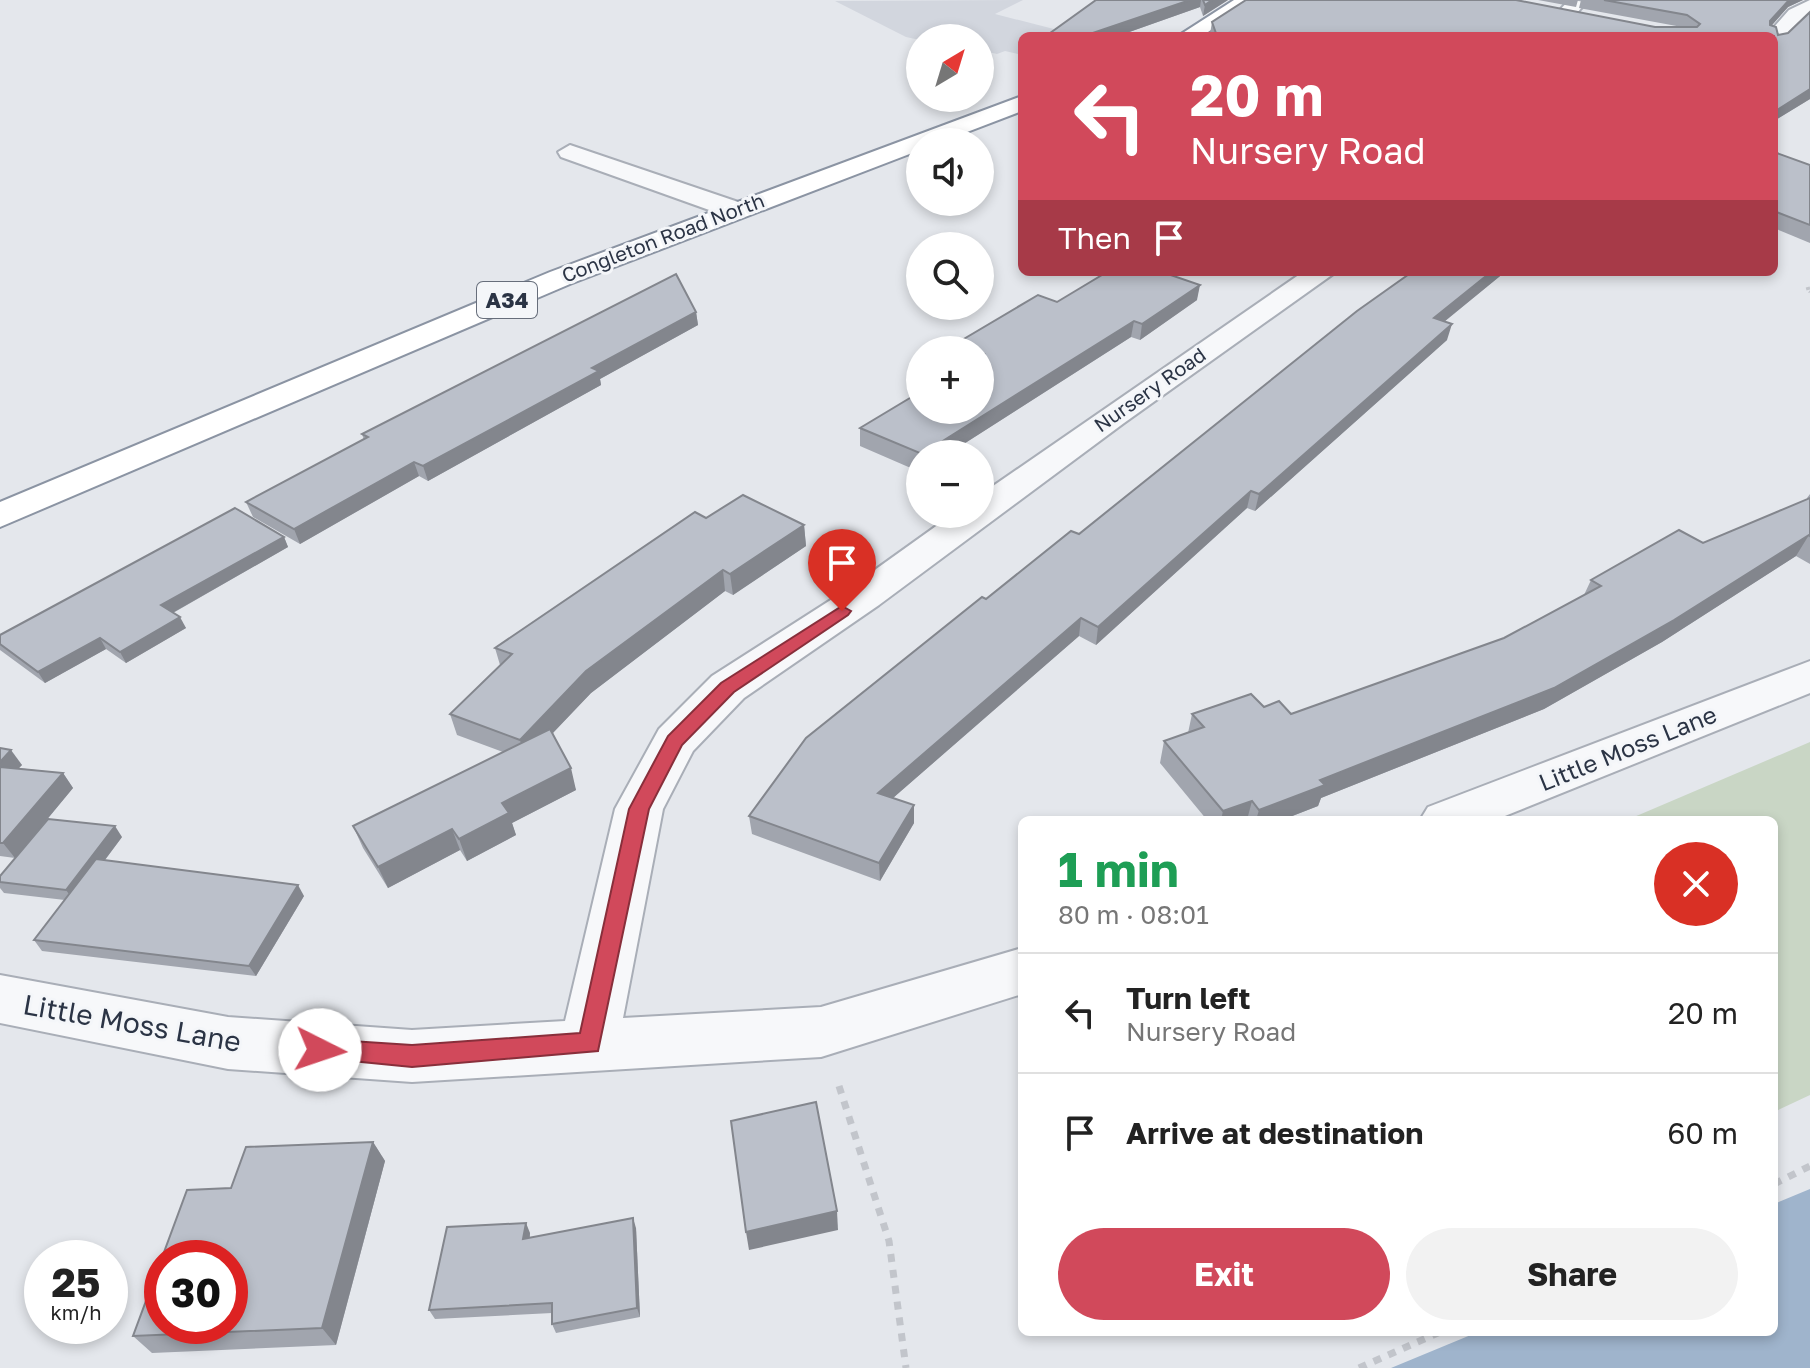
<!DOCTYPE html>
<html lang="en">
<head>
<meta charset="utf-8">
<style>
	:root { --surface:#fff; --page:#f2f2f2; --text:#222; --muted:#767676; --line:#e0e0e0; --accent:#d1495b }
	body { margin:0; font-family:"Golos Text",sans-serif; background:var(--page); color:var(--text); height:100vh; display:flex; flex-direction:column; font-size:30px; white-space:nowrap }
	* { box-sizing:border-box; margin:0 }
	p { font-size:26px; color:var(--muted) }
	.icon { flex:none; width:44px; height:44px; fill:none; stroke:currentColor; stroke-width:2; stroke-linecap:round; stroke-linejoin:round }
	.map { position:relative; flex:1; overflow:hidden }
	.sheet { position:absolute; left:1018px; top:816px; width:760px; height:520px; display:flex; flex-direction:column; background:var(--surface); border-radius:12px; box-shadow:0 4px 12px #0003 }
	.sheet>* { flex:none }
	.banner { position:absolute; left:1018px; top:32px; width:760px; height:244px; border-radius:12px; box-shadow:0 4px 12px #0003; background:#d1495b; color:#fff; overflow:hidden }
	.needle { width:52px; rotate:38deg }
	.controls { position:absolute; left:906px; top:24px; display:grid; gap:16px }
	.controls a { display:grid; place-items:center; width:88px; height:88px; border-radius:50%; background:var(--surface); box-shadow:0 4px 12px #0003; font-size:40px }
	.speed { position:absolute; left:24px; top:1240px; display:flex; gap:16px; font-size:40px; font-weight:700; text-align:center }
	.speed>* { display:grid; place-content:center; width:104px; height:104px; border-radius:50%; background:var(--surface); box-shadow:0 4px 12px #0003; line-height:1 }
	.speed small { font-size:20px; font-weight:400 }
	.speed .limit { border:12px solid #d22; background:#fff; color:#111 }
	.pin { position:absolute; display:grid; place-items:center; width:68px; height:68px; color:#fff; margin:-82px -34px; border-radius:50% 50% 50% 0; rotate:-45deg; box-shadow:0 0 8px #0007 }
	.pin .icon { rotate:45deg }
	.me { position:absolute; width:88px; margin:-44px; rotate:94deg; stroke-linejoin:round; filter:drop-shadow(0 0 6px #0008) }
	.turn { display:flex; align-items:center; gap:28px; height:168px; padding:0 40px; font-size:36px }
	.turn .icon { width:104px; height:104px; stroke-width:2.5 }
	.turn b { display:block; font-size:56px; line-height:68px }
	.then { display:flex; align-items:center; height:76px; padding:0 40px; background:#0003; gap:16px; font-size:30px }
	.round { display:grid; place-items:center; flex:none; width:84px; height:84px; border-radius:42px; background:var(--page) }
	.overview { display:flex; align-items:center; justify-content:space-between; height:136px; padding:0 40px }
	h1 { font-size:48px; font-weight:700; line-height:60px; color:#1e9e55 }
	.button { display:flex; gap:16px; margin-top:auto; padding:16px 40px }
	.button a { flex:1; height:92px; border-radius:48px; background:var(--accent); color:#fff; font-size:32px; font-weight:700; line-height:92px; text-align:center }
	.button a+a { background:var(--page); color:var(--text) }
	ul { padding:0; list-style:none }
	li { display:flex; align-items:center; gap:24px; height:120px; padding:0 40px; border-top:2px solid var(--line) }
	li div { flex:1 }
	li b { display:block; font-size:30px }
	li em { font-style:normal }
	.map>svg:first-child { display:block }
	.built { fill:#d2d6de }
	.green { fill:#c9d6c5 }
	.water { fill:#9fb4cc }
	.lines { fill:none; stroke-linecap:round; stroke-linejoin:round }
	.street-casing { stroke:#a9aeb7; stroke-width:4 }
	.highway-casing { stroke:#8b94a3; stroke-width:4 }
	.path-far1 { stroke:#c2c5cb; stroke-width:3; stroke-dasharray:4 4; stroke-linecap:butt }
	.path { stroke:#c2c5cb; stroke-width:7; stroke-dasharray:8 8; stroke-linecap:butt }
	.street { fill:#f7f8fa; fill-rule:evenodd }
	.highway { fill:#fff; fill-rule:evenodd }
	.wall { fill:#a1a5ae }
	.shaded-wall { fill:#83868d }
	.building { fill:#bbc0ca; stroke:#83868d; stroke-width:2; fill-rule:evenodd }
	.route { fill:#d1495b; stroke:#882f3b; stroke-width:2 }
	.labels { text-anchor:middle; stroke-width:6; stroke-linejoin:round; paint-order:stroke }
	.far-street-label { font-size:20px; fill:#2b3445; stroke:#f4f6f9 }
	.shield { fill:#f4f6f9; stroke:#676e7b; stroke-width:2 }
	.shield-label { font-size:22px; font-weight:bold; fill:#2b3445 }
	.street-label { font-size:24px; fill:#2b3445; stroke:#f4f6f9 }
	.near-street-label { font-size:28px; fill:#2b3445; stroke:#f4f6f9 }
</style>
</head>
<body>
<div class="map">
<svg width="1810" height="1368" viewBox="0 0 1810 1368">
	<rect width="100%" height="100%" fill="#e4e7ec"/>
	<polygon class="built" points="1023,0 995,14 1081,36 1022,36 1022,55 1005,51 997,54 980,50 980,38 920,40 906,37 835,1"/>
	<polygon class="green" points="1810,742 1810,1095 1774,1112 1774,820 1627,820"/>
	<polygon class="water" points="1810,1189 1810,1368 1391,1368 1478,1332 1774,1332 1774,1204"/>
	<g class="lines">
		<g class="street-casing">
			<g id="street">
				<polygon points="1569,0 1587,2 1574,16 1560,16 1558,12"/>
				<polygon points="1810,0 1810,14 1781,43 1774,45 1774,36 1767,35 1789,10"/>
				<polygon points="570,145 744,204 748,210 744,216 726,216 561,157 558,152"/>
				<polygon points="1303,272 1336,272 1124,423 879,605 744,698 693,751 663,809 623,1018 821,1007 1022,948 1022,994 821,1057 412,1082 228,1069 0,1023 0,975 228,1017 412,1030 565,1021 615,809 659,729 712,676 851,587 953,514 980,514 980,495"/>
				<polygon points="1810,661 1810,693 1495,820 1420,820 1428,807"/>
			</g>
		</g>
		<g class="highway-casing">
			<g id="highway">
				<polygon points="1234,0 1256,0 1202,36 1178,36"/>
				<polygon points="1022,96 1022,111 941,142 920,142 920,150 570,284 0,527 0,502 550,272"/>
			</g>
		</g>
		<polyline class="path-far1" points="1810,288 1806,289 1810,292"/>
		<g class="path">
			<polyline points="839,1086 889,1241 906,1368"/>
			<polyline points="1774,1184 1810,1166"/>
			<polyline points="1359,1368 1440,1332"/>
		</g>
		<use href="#street" class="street"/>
		<use href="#highway" class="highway"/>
	</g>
	<g class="wall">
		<polygon points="1096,0 1228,0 1203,16 1200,7 1118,36 1046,36"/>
		<polygon points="1538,0 1578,0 1576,7"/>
		<polygon points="1581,0 1803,0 1788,7 1772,25 1778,35 1788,33 1810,12 1810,99 1774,121 1774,36 1211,36 1210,34 1212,22 1682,27 1579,8"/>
		<polygon points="1774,152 1810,165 1810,243 1774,228"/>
		<polygon points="1412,272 1505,272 1444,322 1447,340 1255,511 1247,508 1096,645 1079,636 893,798 914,805 914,823 880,881 752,834 749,816 986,599 1079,534"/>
		<polygon points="1197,300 1140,340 1131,337 948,454 920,454 920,472 860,446 860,428 980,410 980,350 957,350 957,343 1057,302"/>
		<polygon points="696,312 698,325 600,379 601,385 428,481 419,476 300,544 253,517 246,502 364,440 362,434"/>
		<polygon points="1810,494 1810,564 1796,556 1662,642 1544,709 1321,798 1318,806 1282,820 1207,820 1160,763 1164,741 1188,733 1192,714 1264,707 1291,714 1504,638 1584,595 1591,580 1703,543 1809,499 1807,498"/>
		<polygon points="804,525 806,546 733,595 725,591 591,693 553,733 576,790 512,823 516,835 467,861 460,850 388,888 363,848 353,826 503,752 457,735 450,714 500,665 495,648"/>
		<polygon points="284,537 288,547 173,613 186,628 126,663 106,649 45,683 0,650 0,635"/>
		<polygon points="0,748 22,765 18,768 63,773 73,788 15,858 0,856"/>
		<polygon points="122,837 105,860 304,896 256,976 42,951 34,940 65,900 4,893 0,888 0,876"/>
		<polygon points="373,1142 385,1161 336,1345 152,1353 133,1336 231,1188"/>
		<polygon points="636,1228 640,1317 556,1333 552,1324 552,1313 435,1319 429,1310 530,1233 530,1238"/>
	</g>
	<g class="shaded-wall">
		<polygon points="1190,0 1201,0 1200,7 1118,36 1084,36"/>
		<polygon points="1212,0 1228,0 1203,16 1205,5"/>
		<polygon points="1789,0 1803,0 1788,7 1765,33 1770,21"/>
		<polygon points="1810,89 1810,99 1774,121 1774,112"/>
		<polygon points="1491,272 1505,272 1429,334 1434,318"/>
		<polygon points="1200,285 1197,300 1140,340 1142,324"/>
		<polygon points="696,312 698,325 600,379 601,385 428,481 423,466 592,368"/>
		<polygon points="1134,321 1131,337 948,454 922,454"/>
		<polygon points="1452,324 1447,340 1255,511 1259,494"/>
		<polygon points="414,462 419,476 300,544 294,529"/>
		<polygon points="1251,491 1247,508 1096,645 1098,627"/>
		<polygon points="804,525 806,546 733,595 730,574"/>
		<polygon points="1809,535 1796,556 1662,642 1544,709 1321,798 1318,806 1282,820 1256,820 1259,810"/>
		<polygon points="284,537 288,547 167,616 161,605"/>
		<polygon points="723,570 725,591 591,693 526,761 520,740 586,671"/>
		<polygon points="180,617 186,628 126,663 120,652"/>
		<polygon points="1081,618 1079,636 878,811 878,793"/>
		<polygon points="100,638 106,649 45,683 38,672"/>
		<polygon points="11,750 22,765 7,781 0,771 0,762"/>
		<polygon points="571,768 576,790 512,823 516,835 467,861 459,839 502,803"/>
		<polygon points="63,773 73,788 15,858 3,843"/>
		<polygon points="1252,801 1247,820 1221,820 1223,811"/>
		<polygon points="914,805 914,823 880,881 879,863"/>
		<polygon points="115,826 122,837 74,901 66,890"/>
		<polygon points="452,829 460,850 388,888 378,867"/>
		<polygon points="298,885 304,896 256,976 249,966"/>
		<polygon points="373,1142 385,1161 336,1345 322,1328"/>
		<polygon points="837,1211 838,1230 749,1250 746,1232"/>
		<polygon points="633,1218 636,1228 640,1317 637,1308"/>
		<polygon points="526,1223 530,1233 528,1249 523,1239"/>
	</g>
	<g class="building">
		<polygon points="1096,0 1190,0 1084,36 1046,36"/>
		<polygon points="1203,0 1212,0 1205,5"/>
		<polygon points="1246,0 1516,0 1655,27 1697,27 1700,24 1687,15 1604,0 1789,0 1770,21 1770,25 1776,27 1778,35 1788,33 1810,12 1810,89 1774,112 1774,36 1217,36 1212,22"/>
		<polygon points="1774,152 1810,165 1810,225 1774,211"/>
		<polygon points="1107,272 1162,272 1200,285 1142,324 1134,321 922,454 860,428 920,392 920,410 980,410 980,356 984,354 980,352 980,350 975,350 957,343 1038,295 1057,302"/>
		<polygon points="1412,272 1491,272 1434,318 1452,324 1259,494 1251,491 1098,627 1081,618 878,793 914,805 879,863 749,816 806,738 982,597 986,599 1071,531 1079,534 1357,311"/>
		<polygon points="676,274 696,312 592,368 599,371 423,466 414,462 294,529 246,502 368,437 362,434"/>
		<polygon points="743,495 804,525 730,574 723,570 586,671 520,740 450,714 512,654 495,648 695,512 706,518"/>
		<polygon points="1810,498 1810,536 1809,535 1674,620 1554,688 1320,780 1325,785 1259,810 1252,801 1223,811 1164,741 1204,727 1192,714 1251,694 1264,707 1279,701 1291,714 1504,638 1601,586 1591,580 1679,530 1703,543"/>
		<polygon points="235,508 284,537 161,605 180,617 120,652 100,638 38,672 0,644 0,635"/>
		<polygon points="550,729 571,768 502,803 509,813 459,839 452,829 378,867 353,826"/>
		<polygon points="0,748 11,750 0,762"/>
		<polygon points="0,767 63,773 3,843 0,843"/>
		<polygon points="48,819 115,826 66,890 0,882 0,876"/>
		<polygon points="96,859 298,885 249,966 34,940"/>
		<polygon points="816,1102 837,1211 746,1232 731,1121"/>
		<path d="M 373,1142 L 322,1328 L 133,1336 L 187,1190 L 231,1188 L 246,1147 ZM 162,1258 L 230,1258 L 230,1326 L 162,1326 Z"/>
		<polygon points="633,1218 637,1308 552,1324 552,1303 429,1310 447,1227 526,1223 523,1239"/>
	</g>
	<polygon class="route" points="842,606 851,611 848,615 734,692 682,745 649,809 598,1051 412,1067 311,1057 308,1050 311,1042 320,1039 412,1045 580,1033 629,809 668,736 721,683"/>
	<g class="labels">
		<g class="far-street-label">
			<text transform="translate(663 238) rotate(-21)" y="7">Congleton Road North</text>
			<text transform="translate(1150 390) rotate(-35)" y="7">Nursery Road</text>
		</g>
		<rect class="shield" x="477" y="282" width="60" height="36" rx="6"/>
		<g class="shield-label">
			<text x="507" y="308">A34</text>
		</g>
		<g class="street-label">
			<text transform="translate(1628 749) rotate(-22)" y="8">Little Moss Lane</text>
		</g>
		<g class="near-street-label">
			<text transform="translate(132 1023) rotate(10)" y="10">Little Moss Lane</text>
		</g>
	</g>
</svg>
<div class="controls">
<a><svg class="needle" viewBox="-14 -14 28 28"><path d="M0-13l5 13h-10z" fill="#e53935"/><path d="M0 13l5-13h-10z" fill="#767676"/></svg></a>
<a><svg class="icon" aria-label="sound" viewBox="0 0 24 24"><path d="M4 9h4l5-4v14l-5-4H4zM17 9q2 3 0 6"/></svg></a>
<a><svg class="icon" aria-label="search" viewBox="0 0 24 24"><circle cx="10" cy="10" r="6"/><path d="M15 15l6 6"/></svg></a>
<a>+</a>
<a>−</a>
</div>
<div class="speed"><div>25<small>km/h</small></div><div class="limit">30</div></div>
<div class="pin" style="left:842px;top:611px;background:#d93025"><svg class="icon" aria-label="arrive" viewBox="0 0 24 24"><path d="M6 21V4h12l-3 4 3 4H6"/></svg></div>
<svg class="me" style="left:320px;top:1050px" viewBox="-20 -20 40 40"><circle r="19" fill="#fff"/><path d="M0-13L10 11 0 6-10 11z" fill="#d1495b"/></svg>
<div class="banner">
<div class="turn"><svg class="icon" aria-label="left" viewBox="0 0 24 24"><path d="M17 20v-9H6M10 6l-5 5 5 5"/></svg><div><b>20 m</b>Nursery Road</div></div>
<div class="then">Then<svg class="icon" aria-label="arrive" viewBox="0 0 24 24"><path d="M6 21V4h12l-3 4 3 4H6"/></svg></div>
</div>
<section class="sheet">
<div class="overview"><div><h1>1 min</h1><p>80 m · 08:01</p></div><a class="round" style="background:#d93025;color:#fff"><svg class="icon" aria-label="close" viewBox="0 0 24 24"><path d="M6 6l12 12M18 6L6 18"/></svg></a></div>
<ul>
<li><svg class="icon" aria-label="left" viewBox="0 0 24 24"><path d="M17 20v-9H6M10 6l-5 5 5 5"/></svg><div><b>Turn left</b><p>Nursery Road</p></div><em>20 m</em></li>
<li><svg class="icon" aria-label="arrive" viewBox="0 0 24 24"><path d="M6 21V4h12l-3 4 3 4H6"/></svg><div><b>Arrive at destination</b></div><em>60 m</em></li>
</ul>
<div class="button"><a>Exit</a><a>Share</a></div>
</section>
</div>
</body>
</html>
